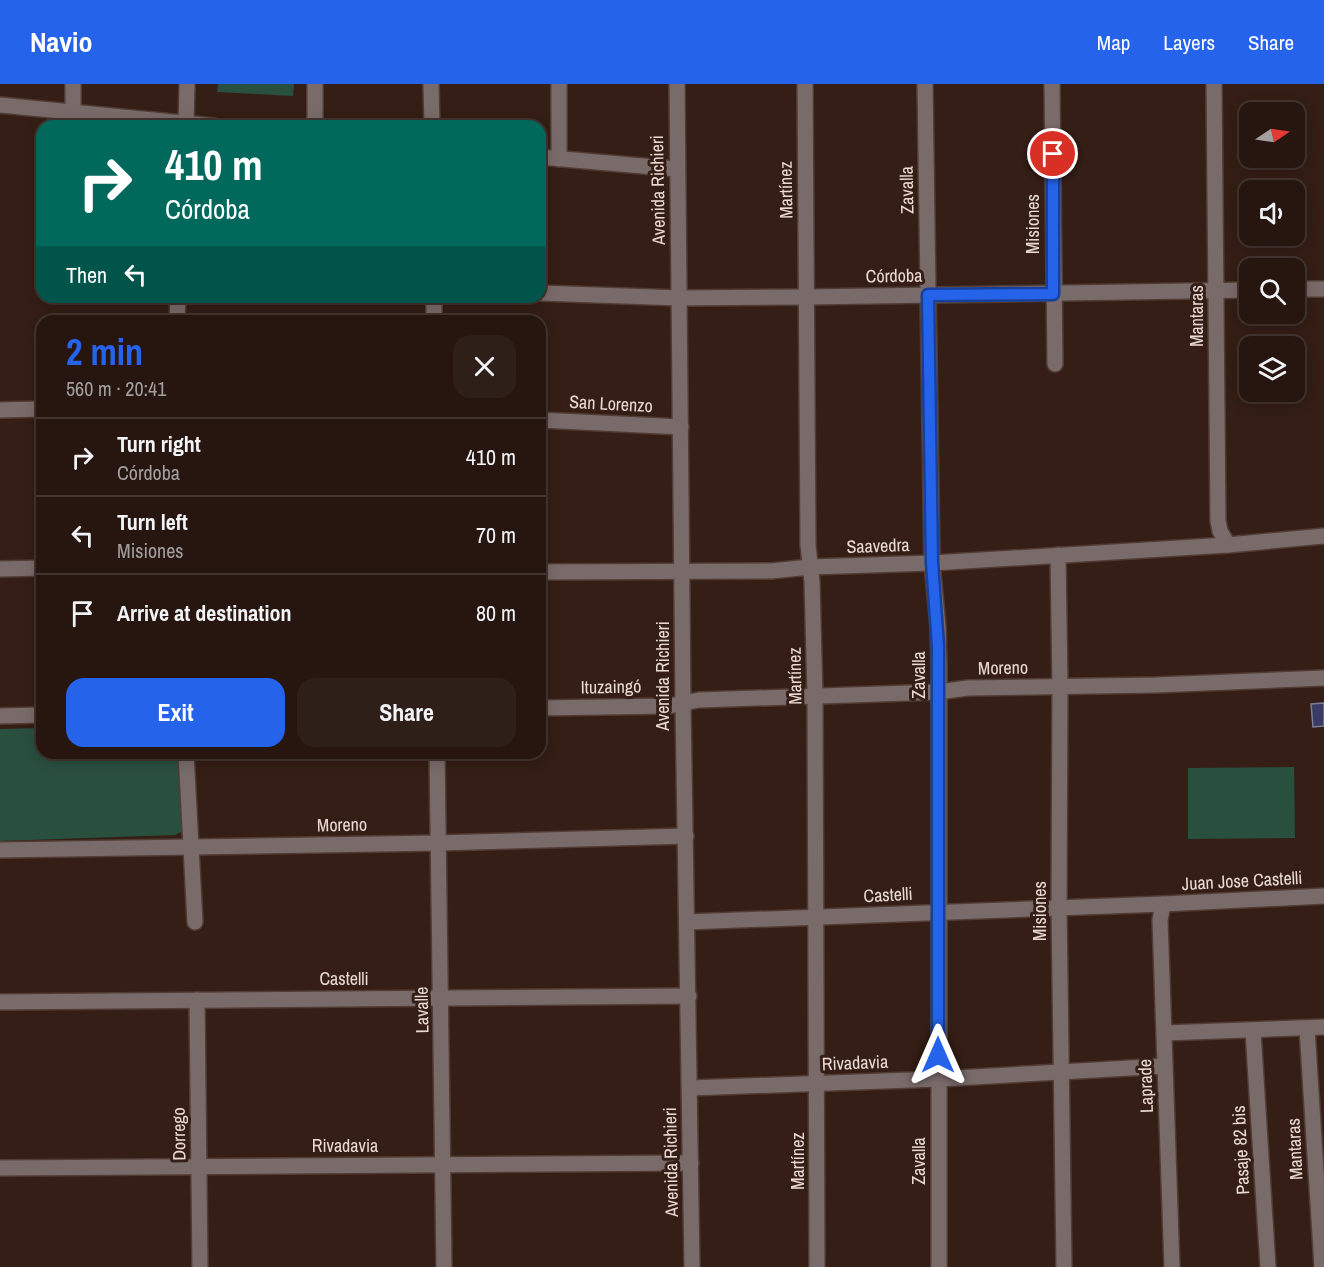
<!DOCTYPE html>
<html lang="en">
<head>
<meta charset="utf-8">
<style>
	:root { --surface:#271610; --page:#2f1f19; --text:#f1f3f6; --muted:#a49f9f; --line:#433530; --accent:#2563eb }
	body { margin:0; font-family:"Archivo Narrow",sans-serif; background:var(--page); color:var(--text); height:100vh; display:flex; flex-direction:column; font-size:22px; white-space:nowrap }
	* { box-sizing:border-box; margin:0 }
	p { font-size:20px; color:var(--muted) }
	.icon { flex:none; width:33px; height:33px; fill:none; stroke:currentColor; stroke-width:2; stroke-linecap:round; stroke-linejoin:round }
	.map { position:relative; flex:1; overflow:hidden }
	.drawer { position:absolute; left:36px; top:231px; width:510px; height:444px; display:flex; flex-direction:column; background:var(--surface); border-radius:18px; box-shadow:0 3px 15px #0003,0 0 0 2px var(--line) }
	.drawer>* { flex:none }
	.guide { position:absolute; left:36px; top:36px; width:510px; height:183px; border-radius:18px; box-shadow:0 3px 15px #0003,0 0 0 2px var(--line); background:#00695c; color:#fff; overflow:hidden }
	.needle { width:39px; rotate:77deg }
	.tools { position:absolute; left:1239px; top:18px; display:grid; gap:12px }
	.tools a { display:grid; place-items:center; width:66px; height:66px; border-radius:12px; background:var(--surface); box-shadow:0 3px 15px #0003,0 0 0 2px var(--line); font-size:30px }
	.pin { position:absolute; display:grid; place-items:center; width:51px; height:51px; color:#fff; margin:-26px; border:3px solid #fff; border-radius:50%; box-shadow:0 2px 6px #0007 }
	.me { position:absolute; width:66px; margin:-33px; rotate:0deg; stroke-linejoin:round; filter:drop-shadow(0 0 4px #0008) }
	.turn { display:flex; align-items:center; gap:21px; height:126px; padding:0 30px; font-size:27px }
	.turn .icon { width:78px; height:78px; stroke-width:2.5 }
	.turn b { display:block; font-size:42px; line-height:51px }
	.then { display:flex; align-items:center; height:57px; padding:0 30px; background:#0003; gap:12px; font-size:22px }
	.round { display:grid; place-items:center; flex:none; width:63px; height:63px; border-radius:18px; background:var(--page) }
	.headline { display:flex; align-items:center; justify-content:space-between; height:102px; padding:0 30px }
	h1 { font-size:36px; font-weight:800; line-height:45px; color:var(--accent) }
	.cta { display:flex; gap:12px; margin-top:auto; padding:12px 30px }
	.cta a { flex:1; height:69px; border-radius:18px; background:var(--accent); color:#fff; font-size:24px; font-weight:800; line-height:69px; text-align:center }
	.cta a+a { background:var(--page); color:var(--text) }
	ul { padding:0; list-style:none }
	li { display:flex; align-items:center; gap:18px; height:78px; padding:0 30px; border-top:2px solid var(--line) }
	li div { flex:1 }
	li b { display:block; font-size:22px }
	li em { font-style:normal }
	header { display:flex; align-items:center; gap:36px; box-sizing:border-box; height:84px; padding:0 30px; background:var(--accent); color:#fff }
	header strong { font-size:28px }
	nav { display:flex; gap:33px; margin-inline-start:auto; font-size:21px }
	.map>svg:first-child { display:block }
	.green { fill:#294f3f }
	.building { fill:#3b3a65; stroke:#7c7d96; stroke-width:1.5 }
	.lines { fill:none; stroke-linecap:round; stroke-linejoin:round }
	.minor-casing { stroke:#513c34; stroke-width:18 }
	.minor { stroke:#796b6a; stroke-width:15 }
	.route-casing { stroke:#184099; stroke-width:15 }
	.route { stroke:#2563eb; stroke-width:10 }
	.labels { text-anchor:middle; stroke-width:6; stroke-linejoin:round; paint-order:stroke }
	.street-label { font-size:18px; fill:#eadad4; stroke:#341e15 }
</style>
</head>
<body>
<header>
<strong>Navio</strong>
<nav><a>Map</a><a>Layers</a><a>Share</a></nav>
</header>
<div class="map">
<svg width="1324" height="1183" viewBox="0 0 1324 1183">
	<rect width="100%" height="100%" fill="#341e15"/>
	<g class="green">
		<polygon points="218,0 294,0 293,12 217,8"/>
		<polygon points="42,644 42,669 181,669 185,746 175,751 0,757 0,645"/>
		<polygon points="1294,683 1295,754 1188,755 1188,684"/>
	</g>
	<polygon class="building" points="1324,619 1324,642 1313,643 1311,620"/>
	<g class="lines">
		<g class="minor-casing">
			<g id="minor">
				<polyline points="431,0 432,42"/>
				<polyline points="677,0 683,620 692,1183"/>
				<polyline points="805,0 808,461 812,498 815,612 817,1183"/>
				<polyline points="925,0 932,479 938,543 939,581 939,1183"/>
				<polyline points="1052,0 1055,280"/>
				<polyline points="1214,0 1218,437 1220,447 1228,461"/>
				<polyline points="0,21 214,42"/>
				<polyline points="73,29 73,0"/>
				<polyline points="186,42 187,0"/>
				<polyline points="315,42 315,0"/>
				<polyline points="540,73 677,85"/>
				<polyline points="559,75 559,0"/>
				<polyline points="1294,205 1324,205"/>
				<polyline points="540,209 680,214 807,213 1250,206"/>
				<polyline points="434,213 434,237"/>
				<polyline points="177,237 178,213"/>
				<polyline points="0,326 42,325"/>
				<polyline points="540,336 681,343"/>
				<polyline points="1058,471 1060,602 1059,824 1064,1183"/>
				<polyline points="0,485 42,484"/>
				<polyline points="540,488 771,487 810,483 932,479 1228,461 1324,452"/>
				<polyline points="540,624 669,622 699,616 938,608 968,604 1156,601 1324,594"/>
				<polyline points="0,632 42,631"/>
				<polyline points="186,669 195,838"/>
				<polyline points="437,669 444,1183"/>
				<polyline points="0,766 438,759 686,752"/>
				<polyline points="1163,820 1160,836 1172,1183"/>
				<polyline points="687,838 1163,820 1324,812"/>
				<polyline points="197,916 200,1183"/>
				<polyline points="0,918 689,912"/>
				<polyline points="1307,944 1322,1183"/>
				<polyline points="1253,947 1268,1183"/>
				<polyline points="1164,949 1324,943"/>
				<polyline points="690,1004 938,995 1165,982"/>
				<polyline points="0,1084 691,1079"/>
			</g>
		</g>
		<use href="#minor" class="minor"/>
	</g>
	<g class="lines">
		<g class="route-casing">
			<polyline id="route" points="938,971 938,562 932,479 928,211 1053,210 1053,70"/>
		</g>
		<use href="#route" class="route"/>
	</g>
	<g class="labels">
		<g class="street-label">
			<text transform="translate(658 106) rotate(-91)" y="6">Avenida Richieri</text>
			<text transform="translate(786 106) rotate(-91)" y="6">Martínez</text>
			<text transform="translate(907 106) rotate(-91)" y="6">Zavalla</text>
			<text transform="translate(1033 140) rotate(-90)" y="6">Misiones</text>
			<text transform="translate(894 192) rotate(-1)" y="6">Córdoba</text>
			<text transform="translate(1197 232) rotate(-90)" y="6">Mantaras</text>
			<text transform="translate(611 320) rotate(3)" y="6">San Lorenzo</text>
			<text transform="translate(878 462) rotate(-2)" y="6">Saavedra</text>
			<text transform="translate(1003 584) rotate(-1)" y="6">Moreno</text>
			<text transform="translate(919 591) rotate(-90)" y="6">Zavalla</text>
			<text transform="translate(663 592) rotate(-90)" y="6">Avenida Richieri</text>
			<text transform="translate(795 592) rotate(-91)" y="6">Martínez</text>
			<text transform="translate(611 603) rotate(-1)" y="6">Ituzaingó</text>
			<text transform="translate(342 741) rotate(-1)" y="6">Moreno</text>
			<text transform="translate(1242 797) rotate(-3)" y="6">Juan Jose Castelli</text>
			<text transform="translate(888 811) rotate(-3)" y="6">Castelli</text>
			<text transform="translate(1040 827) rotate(-90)" y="6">Misiones</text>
			<text x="344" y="901">Castelli</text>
			<text transform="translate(422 926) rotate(-91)" y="6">Lavalle</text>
			<text transform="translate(855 979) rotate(-2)" y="6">Rivadavia</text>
			<text transform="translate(1146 1002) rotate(-92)" y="6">Laprade</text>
			<text transform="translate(179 1050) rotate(-91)" y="6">Dorrego</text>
			<text x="345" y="1068">Rivadavia</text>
			<text transform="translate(1295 1065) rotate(-93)" y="6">Mantaras</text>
			<text transform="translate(1241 1066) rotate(-93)" y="6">Pasaje 82 bis</text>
			<text transform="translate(798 1077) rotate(-90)" y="6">Martínez</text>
			<text transform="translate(919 1077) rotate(-90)" y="6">Zavalla</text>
			<text transform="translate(671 1078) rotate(-91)" y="6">Avenida Richieri</text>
		</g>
	</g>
</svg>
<div class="tools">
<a><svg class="needle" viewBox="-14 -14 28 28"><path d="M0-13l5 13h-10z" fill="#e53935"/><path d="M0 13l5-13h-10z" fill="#a49f9f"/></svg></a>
<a><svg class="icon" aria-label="sound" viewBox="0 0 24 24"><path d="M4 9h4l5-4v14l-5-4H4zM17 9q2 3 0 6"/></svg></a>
<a><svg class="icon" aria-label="search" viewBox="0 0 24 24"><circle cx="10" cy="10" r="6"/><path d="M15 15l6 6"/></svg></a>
<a><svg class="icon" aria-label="layers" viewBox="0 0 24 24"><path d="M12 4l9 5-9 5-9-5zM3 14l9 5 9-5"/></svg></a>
</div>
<div class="pin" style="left:1053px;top:70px;background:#d93025"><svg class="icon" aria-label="arrive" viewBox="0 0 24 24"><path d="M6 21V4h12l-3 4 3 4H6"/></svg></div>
<svg class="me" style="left:938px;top:971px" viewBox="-20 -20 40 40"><path d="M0-17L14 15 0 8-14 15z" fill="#2563eb" stroke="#fff" stroke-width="4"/></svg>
<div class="guide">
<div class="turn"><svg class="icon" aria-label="right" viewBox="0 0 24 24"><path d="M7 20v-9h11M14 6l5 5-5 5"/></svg><div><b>410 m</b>Córdoba</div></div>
<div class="then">Then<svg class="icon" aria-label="left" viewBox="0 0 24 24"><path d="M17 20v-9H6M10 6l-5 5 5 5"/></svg></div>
</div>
<section class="drawer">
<div class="headline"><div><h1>2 min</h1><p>560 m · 20:41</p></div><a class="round"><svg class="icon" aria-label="close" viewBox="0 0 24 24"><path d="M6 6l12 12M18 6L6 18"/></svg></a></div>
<ul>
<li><svg class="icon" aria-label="right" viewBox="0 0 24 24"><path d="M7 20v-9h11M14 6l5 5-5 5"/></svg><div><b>Turn right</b><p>Córdoba</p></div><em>410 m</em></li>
<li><svg class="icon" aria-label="left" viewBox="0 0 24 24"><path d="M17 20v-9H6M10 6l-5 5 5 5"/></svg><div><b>Turn left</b><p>Misiones</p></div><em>70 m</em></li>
<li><svg class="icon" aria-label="arrive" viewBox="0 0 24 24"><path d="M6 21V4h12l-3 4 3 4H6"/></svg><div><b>Arrive at destination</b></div><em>80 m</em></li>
</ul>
<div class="cta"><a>Exit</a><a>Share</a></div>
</section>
</div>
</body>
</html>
